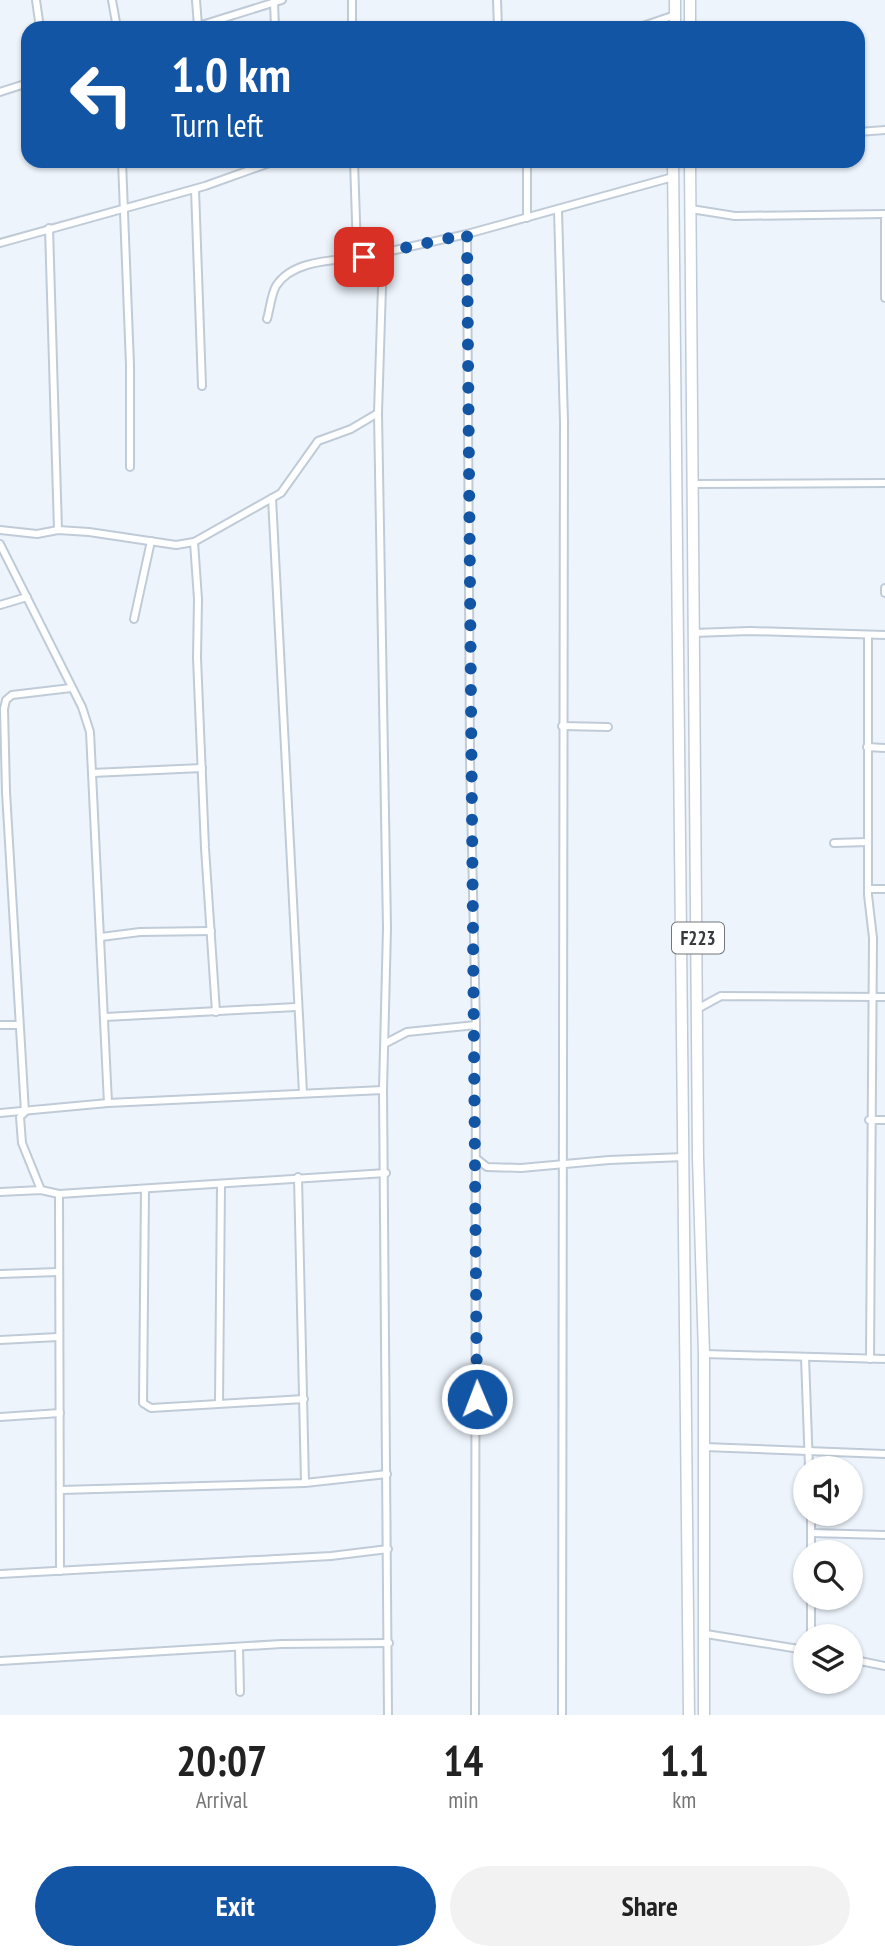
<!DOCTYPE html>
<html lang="en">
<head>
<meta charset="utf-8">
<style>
	:root { --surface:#fff; --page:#f2f2f2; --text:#222; --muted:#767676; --accent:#1255a5 }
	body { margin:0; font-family:"PT Sans Narrow",sans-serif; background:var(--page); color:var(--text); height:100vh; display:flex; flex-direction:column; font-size:26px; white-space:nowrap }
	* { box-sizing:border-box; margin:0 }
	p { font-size:23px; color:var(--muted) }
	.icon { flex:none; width:38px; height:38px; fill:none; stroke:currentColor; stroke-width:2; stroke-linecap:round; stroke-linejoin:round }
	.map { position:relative; height:1715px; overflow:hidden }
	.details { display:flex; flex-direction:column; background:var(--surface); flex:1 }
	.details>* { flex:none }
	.guide { position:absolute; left:21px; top:21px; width:844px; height:147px; border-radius:21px; box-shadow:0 2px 5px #0004; background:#1255a5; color:#fff; overflow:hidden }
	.controls { position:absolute; left:793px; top:1456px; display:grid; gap:14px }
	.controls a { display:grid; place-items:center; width:70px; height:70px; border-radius:50%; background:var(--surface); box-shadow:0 2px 5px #0004; font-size:35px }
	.pin { position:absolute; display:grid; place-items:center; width:60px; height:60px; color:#fff; margin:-30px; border-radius:14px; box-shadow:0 4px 10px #0006 }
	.me { position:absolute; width:77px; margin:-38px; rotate:359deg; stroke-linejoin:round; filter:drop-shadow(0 0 5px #0008) }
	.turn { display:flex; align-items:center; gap:24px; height:147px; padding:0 35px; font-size:32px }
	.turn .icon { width:91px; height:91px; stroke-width:2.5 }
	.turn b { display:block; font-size:49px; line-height:60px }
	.eta { display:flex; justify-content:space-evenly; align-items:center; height:119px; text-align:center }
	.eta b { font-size:42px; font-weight:700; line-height:49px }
	.cta { display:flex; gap:14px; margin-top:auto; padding:14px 35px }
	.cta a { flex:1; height:80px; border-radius:42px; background:var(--accent); color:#fff; font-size:28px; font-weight:700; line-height:80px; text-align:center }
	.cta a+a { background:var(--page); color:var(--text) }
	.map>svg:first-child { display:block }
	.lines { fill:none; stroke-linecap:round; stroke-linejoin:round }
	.minor-casing { stroke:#c0cbd8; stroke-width:10 }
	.primary-casing { stroke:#c0cbd8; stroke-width:13 }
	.minor { stroke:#fff; stroke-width:6 }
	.primary { stroke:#fff; stroke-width:10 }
	.route { stroke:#1255a5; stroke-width:12; stroke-dasharray:0 21.6 }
	.labels { text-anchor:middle; stroke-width:5; stroke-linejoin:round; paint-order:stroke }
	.shield { fill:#fff; stroke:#727579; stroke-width:2 }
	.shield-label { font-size:19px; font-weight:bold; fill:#363a3f }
</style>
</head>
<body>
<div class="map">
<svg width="885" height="1715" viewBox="0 0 885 1715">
	<rect width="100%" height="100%" fill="#edf4fc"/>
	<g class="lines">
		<g class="minor-casing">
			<g id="minor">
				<polyline points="36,0 40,28"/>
				<polyline points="112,0 117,28"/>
				<polyline points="196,0 198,26"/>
				<polyline points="352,0 352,28"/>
				<polyline points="497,0 498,28"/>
				<polyline points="274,2 275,28"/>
				<polyline points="192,28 282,0"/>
				<polyline points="637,28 675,15"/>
				<polyline points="0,92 28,83"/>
				<polyline points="858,132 885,130"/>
				<polyline points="122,161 130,365 130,467"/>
				<polyline points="354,161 357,250 364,257 467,234 673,177"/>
				<polyline points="527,168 527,218"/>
				<polyline points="195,189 202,386"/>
				<polyline points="691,209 735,216 885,214"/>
				<polyline points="558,210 564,422 562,1715"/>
				<polyline points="885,219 885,298"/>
				<polyline points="49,228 58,530"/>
				<polyline points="467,234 470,759 476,1025 475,1715"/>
				<polyline points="0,243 205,186 275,161"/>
				<polyline points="383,255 378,413 387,928 383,1090 388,1715"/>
				<path d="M 267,319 C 270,309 271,295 276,286 C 293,259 335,261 364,257"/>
				<polyline points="692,484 885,483"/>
				<polyline points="272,498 303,1093"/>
				<polyline points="0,530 37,534 58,530 89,532 176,545 194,542 281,493 318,441 351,429 378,413"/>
				<polyline points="194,542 198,599 197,658 205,848 216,1012"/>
				<polyline points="0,544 82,707 90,732 108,1103"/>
				<polyline points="885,588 885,593"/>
				<polyline points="0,605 27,597"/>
				<polyline points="134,619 151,541"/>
				<polyline points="693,633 750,631 885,635"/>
				<polyline points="868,635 868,895 873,938 870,1359"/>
				<polyline points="562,726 608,727"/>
				<polyline points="867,747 885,748"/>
				<polyline points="92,773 202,768"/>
				<polyline points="834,843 868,842"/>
				<polyline points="868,889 885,889"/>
				<polyline points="101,937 140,932 211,931"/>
				<polyline points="699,1008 721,996 885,997"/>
				<polyline points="105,1017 296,1007"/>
				<polyline points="0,1025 18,1025"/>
				<polyline points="386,1043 407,1032 476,1025"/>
				<polyline points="0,1113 108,1103 383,1090"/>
				<polyline points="869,1120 885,1120"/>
				<polyline points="477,1159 487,1167 521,1168 609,1160 684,1157"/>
				<polyline points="298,1177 305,1483"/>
				<polyline points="145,1189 143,1403 151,1408 304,1399"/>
				<polyline points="41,1190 22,1143 20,1117 25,1112 6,792 4,709 6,700 12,695 71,688"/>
				<polyline points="0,1192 41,1190 59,1194 386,1173"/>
				<polyline points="59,1194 60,1571"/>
				<polyline points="0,1274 58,1272"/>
				<polyline points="0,1340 58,1337"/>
				<polyline points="704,1354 885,1359"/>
				<polyline points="805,1357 809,1468"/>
				<polyline points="219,1403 221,1184"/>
				<polyline points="0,1417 60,1413"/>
				<polyline points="704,1447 885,1454"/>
				<polyline points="61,1490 305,1483 387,1474"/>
				<polyline points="811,1514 811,1552"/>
				<polyline points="811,1533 885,1535"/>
				<polyline points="0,1574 331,1556 388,1549"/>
				<polyline points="811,1598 811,1636"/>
				<polyline points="706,1634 805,1650"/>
				<polyline points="239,1647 240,1692"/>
				<polyline points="850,1659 885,1666"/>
				<polyline points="0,1661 281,1644 389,1643"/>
			</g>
		</g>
		<g class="primary-casing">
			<g id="primary">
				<polyline points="675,0 675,28"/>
				<polyline points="690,0 690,28"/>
				<polyline points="673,161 689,1715"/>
				<polyline points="690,161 698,1158 704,1354 704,1715"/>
			</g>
		</g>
		<use href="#minor" class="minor"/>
		<use href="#primary" class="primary"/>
	</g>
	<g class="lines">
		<polyline class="route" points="364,257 467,234 477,1399"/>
	</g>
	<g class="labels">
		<rect class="shield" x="672" y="922.5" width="52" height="31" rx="5"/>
		<g class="shield-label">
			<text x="698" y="945">F223</text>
		</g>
	</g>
</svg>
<div class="controls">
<a><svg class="icon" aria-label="sound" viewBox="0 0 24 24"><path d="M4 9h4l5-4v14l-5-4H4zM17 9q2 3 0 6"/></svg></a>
<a><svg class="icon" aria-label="search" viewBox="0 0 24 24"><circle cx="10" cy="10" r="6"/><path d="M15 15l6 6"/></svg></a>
<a><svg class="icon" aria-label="layers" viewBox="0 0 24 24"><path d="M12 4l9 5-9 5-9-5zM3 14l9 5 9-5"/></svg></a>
</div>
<div class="pin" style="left:364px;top:257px;background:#d93025"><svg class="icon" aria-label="arrive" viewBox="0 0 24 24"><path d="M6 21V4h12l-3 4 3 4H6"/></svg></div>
<svg class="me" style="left:477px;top:1399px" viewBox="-20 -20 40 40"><circle r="17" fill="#1255a5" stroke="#fff" stroke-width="3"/><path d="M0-11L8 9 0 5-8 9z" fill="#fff"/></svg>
<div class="guide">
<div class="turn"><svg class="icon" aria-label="left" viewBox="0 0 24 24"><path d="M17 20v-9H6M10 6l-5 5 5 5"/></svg><div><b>1.0 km</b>Turn left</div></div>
</div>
</div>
<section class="details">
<div class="eta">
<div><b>20:07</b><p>Arrival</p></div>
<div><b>14</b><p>min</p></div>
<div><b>1.1</b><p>km</p></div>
</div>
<div class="cta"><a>Exit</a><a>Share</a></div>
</section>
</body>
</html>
